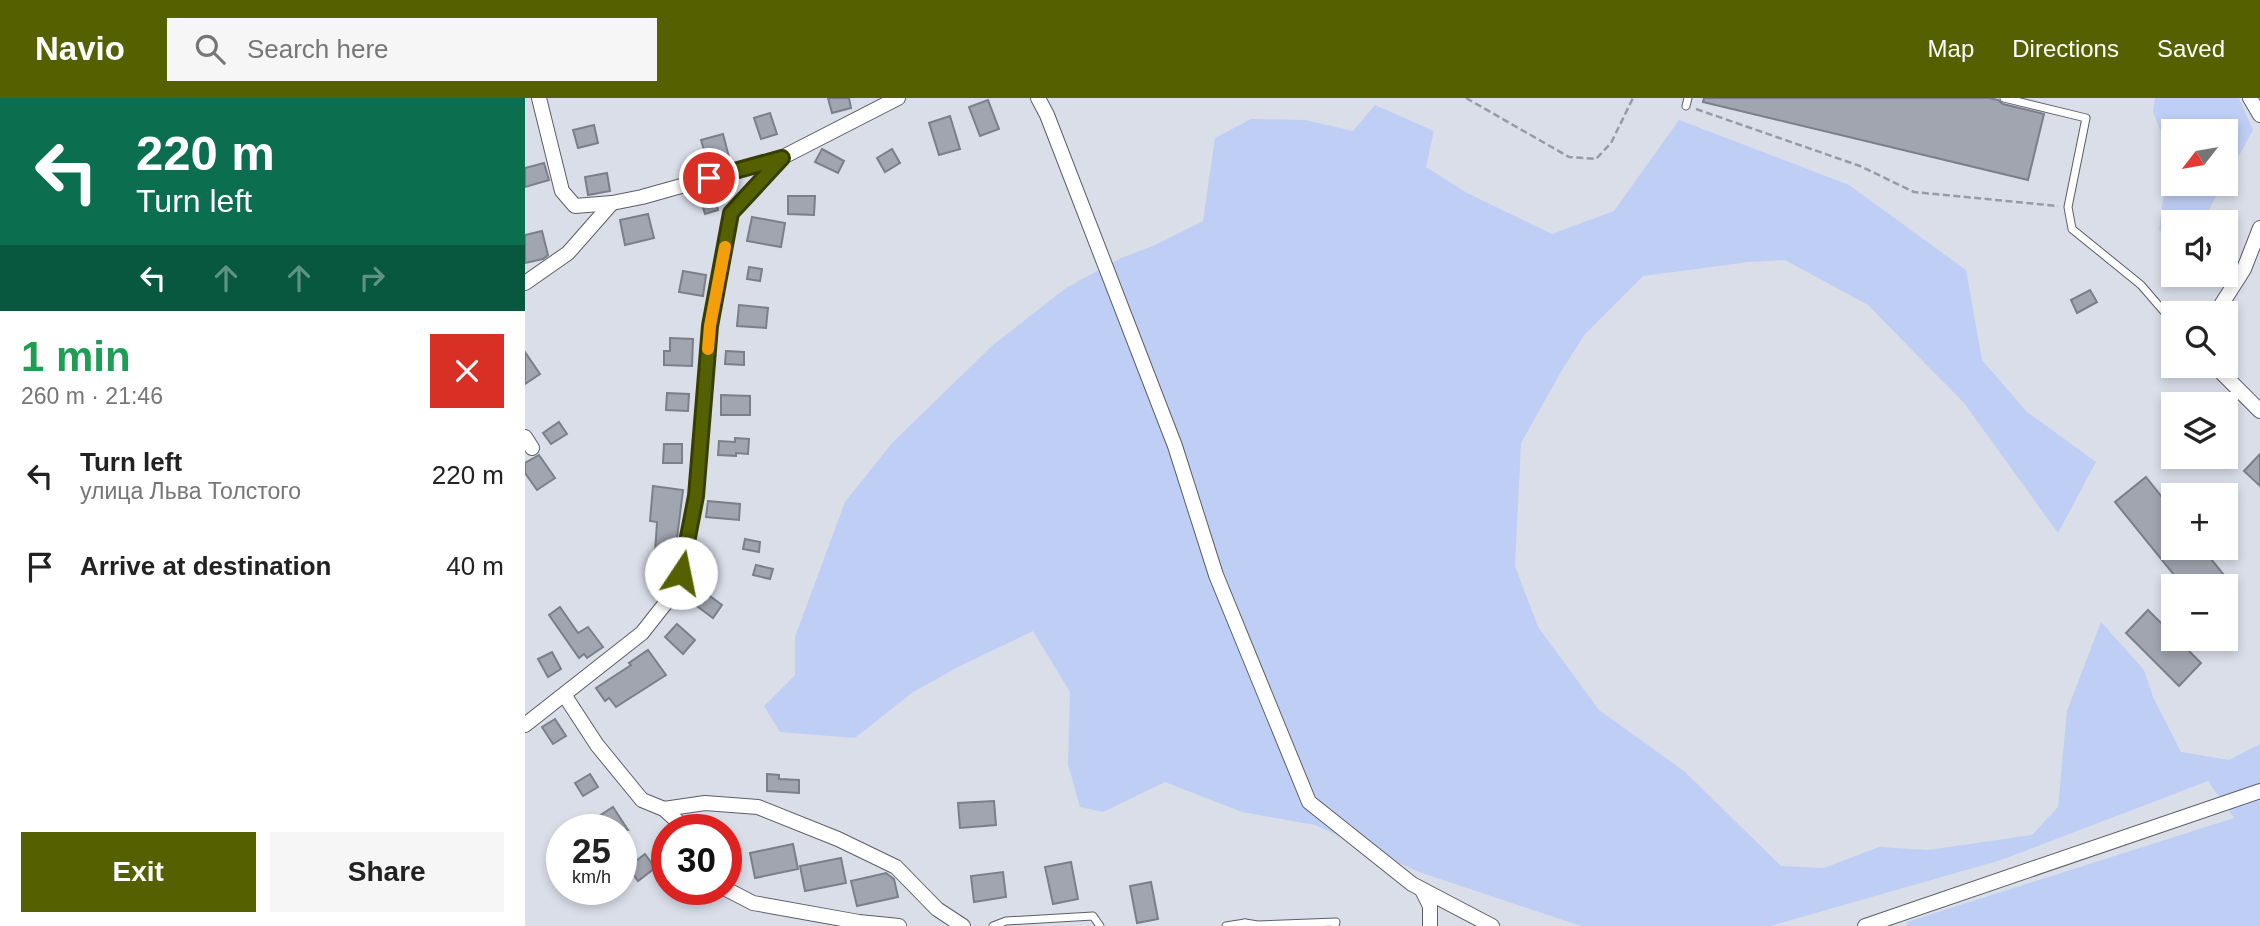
<!DOCTYPE html>
<html lang="en">
<head>
<meta charset="utf-8">
<style>
	:root { --surface:#fff; --page:#f6f6f6; --text:#222; --muted:#767676; --accent:#556100 }
	body { margin:0; font-family:Arial,sans-serif; background:var(--page); color:var(--text); height:100vh; display:flex; flex-direction:column; font-size:26px; white-space:nowrap }
	* { box-sizing:border-box; margin:0 }
	p { font-size:23px; color:var(--muted) }
	.icon { flex:none; width:38px; height:38px; fill:none; stroke:currentColor; stroke-width:2; stroke-linecap:round; stroke-linejoin:round }
	.map { position:relative; flex:1; overflow:hidden }
	.side { display:flex; flex-direction:column; background:var(--surface); width:525px }
	.side>* { flex:none }
	.hud { background:#0b6e4f; color:#fff; overflow:hidden }
	.needle { width:46px; rotate:239deg }
	.tools { position:absolute; left:1636px; top:21px; display:grid; gap:14px }
	.tools a { display:grid; place-items:center; width:77px; height:77px; border-radius:0px; background:var(--surface); box-shadow:0 4px 10px #0003; font-size:35px }
	.speed { position:absolute; left:21px; top:716px; display:flex; gap:14px; font-size:35px; font-weight:700; text-align:center }
	.speed>* { display:grid; place-content:center; width:91px; height:91px; border-radius:50%; background:var(--surface); box-shadow:0 4px 10px #0003; line-height:1 }
	.speed small { font-size:18px; font-weight:400 }
	.speed .limit { border:10px solid #d22; background:#fff; color:#111 }
	.pin { position:absolute; display:grid; place-items:center; width:60px; height:60px; color:#fff; margin:-30px; border:4px solid #fff; border-radius:50%; box-shadow:0 2px 7px #0007 }
	.me { position:absolute; width:77px; margin:-38px; rotate:11deg; stroke-linejoin:round; filter:drop-shadow(0 0 5px #0008) }
	.turn { display:flex; align-items:center; gap:24px; height:147px; padding:0 21px; font-size:32px }
	.turn .icon { width:91px; height:91px; stroke-width:2.5 }
	.turn b { display:block; font-size:49px; line-height:60px }
	.lanes { display:flex; align-items:center; height:66px; padding:0 21px; background:#0003; justify-content:center; gap:35px; direction:ltr }
	.lanes .off { opacity:.35 }
	.round { display:grid; place-items:center; flex:none; width:74px; height:74px; border-radius:0px; background:var(--page) }
	.head { display:flex; align-items:center; justify-content:space-between; height:119px; padding:0 21px }
	h1 { font-size:42px; font-weight:800; line-height:52px; color:#1e9e55 }
	.button { display:flex; gap:14px; margin-top:auto; padding:14px 21px }
	.button a { flex:1; height:80px; border-radius:0px; background:var(--accent); color:#fff; font-size:28px; font-weight:800; line-height:80px; text-align:center }
	.button a+a { background:var(--page); color:var(--text) }
	ul { padding:0; list-style:none }
	li { display:flex; align-items:center; gap:21px; height:91px; padding:0 21px }
	li div { flex:1 }
	li b { display:block; font-size:26px }
	li em { font-style:normal }
	header { display:flex; align-items:center; gap:42px; box-sizing:border-box; height:98px; padding:0 35px; background:var(--accent); color:#fff }
	header strong { font-size:33px }
	nav { display:flex; gap:38px; margin-inline-start:auto; font-size:24px }
	.search { width:490px; height:63px; background:var(--page); display:flex; align-items:center; gap:18px; box-sizing:border-box; padding:0 24px; border-radius:0px; color:var(--muted); font-size:26px }
	main { display:flex; flex:1; min-height:0 }
	.map>svg:first-child { display:block }
	.green { fill:#bfcef4 }
	.building { fill:#a1a5b0; stroke:#7b7f89; stroke-width:2 }
	.lines { fill:none; stroke-linecap:round; stroke-linejoin:round }
	.service-casing { stroke:#5a5e67; stroke-width:9 }
	.minor-casing { stroke:#5a5e67; stroke-width:16 }
	.path { stroke:#979ba4; stroke-width:2.5; stroke-dasharray:7 3.5; stroke-linecap:butt }
	.service { stroke:#fff; stroke-width:7 }
	.minor { stroke:#fff; stroke-width:14 }
	.route-casing { stroke:#373f00; stroke-width:18 }
	.route { stroke:#556100; stroke-width:12 }
	.slow { stroke:#f59e0b; stroke-width:12 }
</style>
</head>
<body>
<header>
<strong>Navio</strong>
<div class="search"><svg class="icon" aria-label="search" viewBox="0 0 24 24"><circle cx="10" cy="10" r="6"/><path d="M15 15l6 6"/></svg>Search here</div>
<nav><a>Map</a><a>Directions</a><a>Saved</a></nav>
</header>
<main>
<section class="side">
<div class="hud">
<div class="turn"><svg class="icon" aria-label="left" viewBox="0 0 24 24"><path d="M17 20v-9H6M10 6l-5 5 5 5"/></svg><div><b>220 m</b>Turn left</div></div>
<div class="lanes"><svg class="icon" aria-label="left" viewBox="0 0 24 24"><path d="M17 20v-9H6M10 6l-5 5 5 5"/></svg><svg class="icon off" aria-label="ahead" viewBox="0 0 24 24"><path d="M12 20V5M6 11l6-6 6 6"/></svg><svg class="icon off" aria-label="ahead" viewBox="0 0 24 24"><path d="M12 20V5M6 11l6-6 6 6"/></svg><svg class="icon off" aria-label="right" viewBox="0 0 24 24"><path d="M7 20v-9h11M14 6l5 5-5 5"/></svg></div>
</div>
<div class="head"><div><h1>1 min</h1><p>260 m · 21:46</p></div><a class="round" style="background:#d93025;color:#fff"><svg class="icon" aria-label="close" viewBox="0 0 24 24"><path d="M6 6l12 12M18 6L6 18"/></svg></a></div>
<ul>
<li><svg class="icon" aria-label="left" viewBox="0 0 24 24"><path d="M17 20v-9H6M10 6l-5 5 5 5"/></svg><div><b>Turn left</b><p>улица Льва Толстого</p></div><em>220 m</em></li>
<li><svg class="icon" aria-label="arrive" viewBox="0 0 24 24"><path d="M6 21V4h12l-3 4 3 4H6"/></svg><div><b>Arrive at destination</b></div><em>40 m</em></li>
</ul>
<div class="button"><a>Exit</a><a>Share</a></div>
</section>
<div class="map">
<svg width="1735" height="828" viewBox="0 0 1735 828">
	<rect width="100%" height="100%" fill="#d9dee9"/>
	<g class="green">
		<polygon points="1630,0 1714,0 1728,32 1701,81 1701,33 1648,33 1648,86 1698,86 1677,124 1648,124 1648,132 1634,133 1644,53 1628,14"/>
		<polygon points="850,7 909,33 901,69 942,95 1027,136 1089,113 1154,22 1324,87 1441,172 1457,262 1502,314 1571,364 1533,435 1439,305 1343,207 1260,162 1224,164 1118,178 1060,236 1037,272 996,345 990,468 1013,529 1074,612 1159,673 1256,768 1299,770 1354,749 1403,752 1507,737 1533,709 1542,613 1576,524 1619,572 1628,599 1656,654 1704,662 1735,646 1735,828 1382,828 1382,824 1709,720 1683,683 1476,762 1245,828 1056,828 894,774 790,727 717,714 640,684 578,714 555,709 543,666 545,594 508,533 435,568 388,594 330,640 255,634 239,608 270,577 270,539 320,404 367,345 468,247 541,190 596,160 628,148 678,123 690,40 726,21 780,22 828,33"/>
	</g>
	<g class="building">
		<polygon points="303,0 324,0 326,10 307,15"/>
		<polygon points="1179,0 1464,0 1473,2 1478,6 1519,16 1503,82 1178,4"/>
		<polygon points="463,2 474,31 455,38 444,9"/>
		<polygon points="245,15 252,36 236,41 229,20"/>
		<polygon points="425,18 435,51 414,57 404,25"/>
		<polygon points="69,27 73,45 53,50 48,32"/>
		<polygon points="198,36 204,59 183,65 176,42"/>
		<polygon points="297,51 319,63 313,75 290,64"/>
		<polygon points="367,51 375,65 360,74 352,60"/>
		<polygon points="19,65 24,82 0,89 0,70"/>
		<polygon points="82,75 85,93 63,97 60,79"/>
		<polygon points="188,92 193,112 180,116 174,96"/>
		<polygon points="263,98 290,98 289,117 263,116"/>
		<polygon points="123,116 129,140 100,147 95,122"/>
		<polygon points="227,119 260,125 256,149 222,143"/>
		<polygon points="17,133 23,157 18,161 0,165 0,137"/>
		<polygon points="224,169 237,171 235,183 222,181"/>
		<polygon points="158,173 181,177 178,198 154,194"/>
		<polygon points="1565,192 1572,204 1552,215 1546,202"/>
		<polygon points="214,207 243,210 241,230 212,228"/>
		<polygon points="145,240 168,241 167,268 139,267 139,253 145,253"/>
		<polygon points="201,253 219,254 219,267 200,266"/>
		<polygon points="0,254 15,276 0,286"/>
		<polygon points="142,295 164,296 163,313 141,312"/>
		<polygon points="196,297 225,298 225,317 196,317"/>
		<polygon points="34,324 42,336 26,346 18,335"/>
		<polygon points="210,340 224,341 223,356 211,355 211,358 193,357 194,343 210,344"/>
		<polygon points="139,346 157,346 157,365 138,365"/>
		<polygon points="1735,356 1735,388 1719,373"/>
		<polygon points="14,357 30,380 12,392 0,375 0,365"/>
		<polygon points="1621,379 1648,413 1648,450 1677,450 1708,488 1658,488 1590,404"/>
		<polygon points="128,388 158,392 150,456 130,455 132,424 125,423"/>
		<polygon points="183,403 215,406 214,422 181,419"/>
		<polygon points="220,441 235,444 234,454 218,451"/>
		<polygon points="231,467 248,471 245,481 228,477"/>
		<polygon points="178,493 197,507 188,520 169,506"/>
		<polygon points="35,509 53,535 63,529 78,549 62,560 59,556 54,560 24,517"/>
		<polygon points="1623,512 1648,537 1648,541 1652,541 1676,565 1654,588 1601,535"/>
		<polygon points="152,526 170,542 158,556 140,539"/>
		<polygon points="123,552 141,577 91,609 84,600 80,603 71,590 106,567 104,565"/>
		<polygon points="27,554 36,571 23,579 13,561"/>
		<polygon points="30,621 41,638 28,646 17,629"/>
		<polygon points="65,676 73,689 58,698 50,685"/>
		<polygon points="242,676 254,677 254,681 274,682 274,695 242,693"/>
		<polygon points="469,703 471,727 435,730 433,705"/>
		<polygon points="88,709 103,732 68,732 78,724 74,718"/>
		<polygon points="268,746 273,771 230,780 225,755"/>
		<polygon points="120,756 130,770 113,783 103,769"/>
		<polygon points="316,760 321,785 280,793 275,768"/>
		<polygon points="546,764 553,801 528,806 520,769"/>
		<polygon points="478,774 481,799 449,804 446,778"/>
		<polygon points="361,775 369,781 373,799 332,808 326,783"/>
		<polygon points="626,784 633,821 612,825 605,788"/>
	</g>
	<g class="lines">
		<g class="service-casing">
			<g id="service">
				<polyline points="1479,0 1561,20 1543,109 1547,131 1616,187 1648,224"/>
				<polyline points="1161,8 1163,0"/>
				<polyline points="720,825 733,827 811,824 810,828"/>
				<polyline points="468,828 481,823 568,818 575,828"/>
				<polyline points="701,828 720,825 723,828"/>
			</g>
		</g>
		<g class="minor-casing">
			<g id="minor">
				<polyline points="14,0 37,93 50,108 87,105 117,99 256,60 373,0"/>
				<polyline points="513,0 522,17 650,348 691,477 784,704 887,786 967,828"/>
				<polyline points="1725,0 1735,17"/>
				<polyline points="0,185 43,155 87,105"/>
				<polyline points="1691,215 1719,171 1735,130"/>
				<polyline points="1690,268 1735,313"/>
				<polyline points="0,339 7,350"/>
				<polyline points="40,598 72,647 117,702 139,711 162,732"/>
				<polyline points="0,627 117,535 143,502 156,475 171,398 185,228 206,115 256,60"/>
				<polyline points="139,711 180,705 233,709 313,741 371,769 412,811 438,828"/>
				<polyline points="201,791 228,805 334,824 374,828"/>
				<polyline points="897,792 905,808 905,828"/>
				<polyline points="1340,828 1735,693"/>
			</g>
		</g>
		<g class="path">
			<polyline points="941,0 1044,59 1071,61 1086,45 1108,0"/>
			<polyline points="1171,11 1335,68 1389,94 1533,108"/>
		</g>
		<use href="#service" class="service"/>
		<use href="#minor" class="minor"/>
	</g>
	<g class="lines">
		<g class="route-casing">
			<polyline id="route" points="156,475 171,398 185,228 206,115 257,60 184,80"/>
		</g>
		<use href="#route" class="route"/>
		<polyline class="slow" points="183,251 185,228 200,149"/>
	</g>
</svg>
<div class="tools">
<a><svg class="needle" viewBox="-14 -14 28 28"><path d="M0-13l5 13h-10z" fill="#e53935"/><path d="M0 13l5-13h-10z" fill="#767676"/></svg></a>
<a><svg class="icon" aria-label="sound" viewBox="0 0 24 24"><path d="M4 9h4l5-4v14l-5-4H4zM17 9q2 3 0 6"/></svg></a>
<a><svg class="icon" aria-label="search" viewBox="0 0 24 24"><circle cx="10" cy="10" r="6"/><path d="M15 15l6 6"/></svg></a>
<a><svg class="icon" aria-label="layers" viewBox="0 0 24 24"><path d="M12 4l9 5-9 5-9-5zM3 14l9 5 9-5"/></svg></a>
<a>+</a>
<a>−</a>
</div>
<div class="speed"><div>25<small>km/h</small></div><div class="limit">30</div></div>
<div class="pin" style="left:184px;top:80px;background:#d93025"><svg class="icon" aria-label="arrive" viewBox="0 0 24 24"><path d="M6 21V4h12l-3 4 3 4H6"/></svg></div>
<svg class="me" style="left:156px;top:475px" viewBox="-20 -20 40 40"><circle r="19" fill="#fff"/><path d="M0-13L10 11 0 6-10 11z" fill="#556100"/></svg>
</div>
</main>
</body>
</html>
